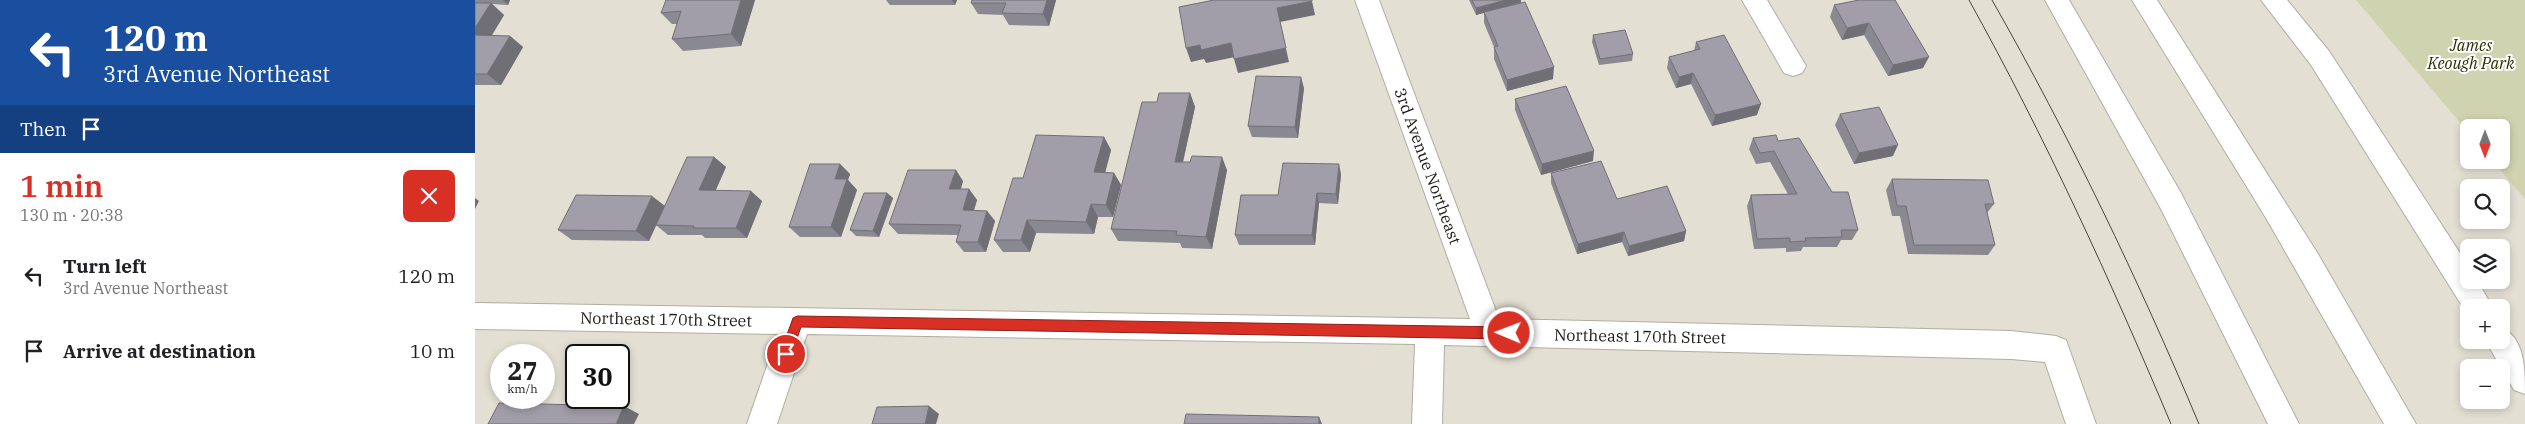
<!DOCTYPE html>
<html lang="en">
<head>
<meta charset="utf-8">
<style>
	:root { --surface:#fff; --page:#f2f2f2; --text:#202124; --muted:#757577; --accent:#d93025 }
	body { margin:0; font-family:"IBM Plex Serif",serif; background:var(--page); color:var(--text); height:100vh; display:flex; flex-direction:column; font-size:19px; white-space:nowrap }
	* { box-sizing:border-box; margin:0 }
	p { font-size:16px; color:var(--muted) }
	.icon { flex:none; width:28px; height:28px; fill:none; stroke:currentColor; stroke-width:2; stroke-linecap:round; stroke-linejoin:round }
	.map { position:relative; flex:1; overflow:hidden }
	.sheet { display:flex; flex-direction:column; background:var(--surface); width:475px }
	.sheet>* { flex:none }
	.hud { background:#1a4fa0; color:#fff; overflow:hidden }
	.needle { width:32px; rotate:180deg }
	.fabs { position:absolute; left:1985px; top:119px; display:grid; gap:10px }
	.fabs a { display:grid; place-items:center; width:50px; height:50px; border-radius:8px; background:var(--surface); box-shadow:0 2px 8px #0003; font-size:25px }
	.speed { position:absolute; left:15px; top:344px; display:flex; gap:10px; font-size:25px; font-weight:700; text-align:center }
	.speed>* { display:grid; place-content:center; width:65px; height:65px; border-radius:50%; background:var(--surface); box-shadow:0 2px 8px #0003; line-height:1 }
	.speed small { font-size:12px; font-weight:400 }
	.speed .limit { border:2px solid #111; border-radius:8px; background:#fff; color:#111 }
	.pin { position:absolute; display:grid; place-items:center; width:42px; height:42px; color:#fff; margin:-21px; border:2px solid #fff; border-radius:50%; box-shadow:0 1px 5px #0007 }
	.me { position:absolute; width:55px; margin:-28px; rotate:271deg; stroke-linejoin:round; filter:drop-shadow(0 0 4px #0008) }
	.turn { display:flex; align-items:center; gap:18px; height:105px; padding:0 20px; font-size:22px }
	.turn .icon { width:65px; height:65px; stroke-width:2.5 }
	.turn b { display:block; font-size:35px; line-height:42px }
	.then { display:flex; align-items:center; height:48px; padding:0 20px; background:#0003; gap:10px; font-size:19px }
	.round { display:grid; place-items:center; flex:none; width:52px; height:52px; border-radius:8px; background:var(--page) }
	.headline { display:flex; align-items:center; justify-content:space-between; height:85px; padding:0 20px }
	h1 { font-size:30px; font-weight:600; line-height:38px; color:var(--accent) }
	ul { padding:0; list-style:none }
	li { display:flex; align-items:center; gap:15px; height:75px; padding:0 20px }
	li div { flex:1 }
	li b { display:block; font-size:19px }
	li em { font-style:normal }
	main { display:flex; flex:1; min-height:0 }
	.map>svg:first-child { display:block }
	.green { fill:#d0d3b0 }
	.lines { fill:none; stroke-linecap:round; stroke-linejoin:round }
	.minor-casing { stroke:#b1ada2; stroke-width:2 }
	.motorway-casing { stroke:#b1ada2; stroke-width:2 }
	.minor { fill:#fff; fill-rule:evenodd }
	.motorway { fill:#fff; fill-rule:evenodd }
	.tram { stroke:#494640; stroke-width:1 }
	.wall { fill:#8a8891 }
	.shaded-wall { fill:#716f76 }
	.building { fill:#a19ea9; stroke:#716f76 }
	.route { fill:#d93025; stroke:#8d1f18 }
	.labels { text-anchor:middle; stroke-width:4; stroke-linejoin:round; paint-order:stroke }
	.park-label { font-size:16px; font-style:italic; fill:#2c2d00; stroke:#fff }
	.street-label { font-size:16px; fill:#1b1915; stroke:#fff }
</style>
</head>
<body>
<main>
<section class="sheet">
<div class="hud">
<div class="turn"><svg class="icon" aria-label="left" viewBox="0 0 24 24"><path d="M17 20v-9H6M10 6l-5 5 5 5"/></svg><div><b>120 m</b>3rd Avenue Northeast</div></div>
<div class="then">Then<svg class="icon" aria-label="arrive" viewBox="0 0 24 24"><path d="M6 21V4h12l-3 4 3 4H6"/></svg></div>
</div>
<div class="headline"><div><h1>1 min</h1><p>130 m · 20:38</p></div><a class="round" style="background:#d93025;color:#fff"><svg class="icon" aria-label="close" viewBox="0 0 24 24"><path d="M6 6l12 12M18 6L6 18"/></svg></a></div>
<ul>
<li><svg class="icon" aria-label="left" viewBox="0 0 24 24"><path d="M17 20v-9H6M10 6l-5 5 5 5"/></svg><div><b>Turn left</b><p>3rd Avenue Northeast</p></div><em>120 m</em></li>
<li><svg class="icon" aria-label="arrive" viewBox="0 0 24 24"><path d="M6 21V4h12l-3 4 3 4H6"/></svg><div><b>Arrive at destination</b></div><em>10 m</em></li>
</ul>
</section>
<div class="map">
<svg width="2050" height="424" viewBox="0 0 2050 424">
	<rect width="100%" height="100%" fill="#e4dfd3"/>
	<polygon class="green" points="1881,0 2050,0 2050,199 2017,160 2026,160 2026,128 1994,128 1994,133"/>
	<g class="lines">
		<g class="minor-casing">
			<g id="minor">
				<polygon points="880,0 904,0 1024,319 1536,331 1581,336 1591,340 1621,424 1591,424 1570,362 1536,359 969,345 967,424 937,424 940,344 332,334 302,424 272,424 303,334 0,329 0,303 995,319"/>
				<polygon points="1267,0 1292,0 1331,66 1327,73 1318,76 1309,73"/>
			</g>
		</g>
		<g class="motorway-casing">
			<g id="motorway">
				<polygon points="1570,0 1594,0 1706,193 1824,424 1793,424 1686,209"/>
				<polygon points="1657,0 1682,0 1843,254 1941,424 1909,424 1791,218"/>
				<polygon points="1786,0 1812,0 1854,51 1994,267 1994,280 2002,280 2018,308 1994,308 1994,317 1836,65"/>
				<path d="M 2026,327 C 2050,338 2050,369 2050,394 L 2039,390 L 2010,340 L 2026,340 Z"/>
			</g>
		</g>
		<use href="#minor" class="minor"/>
		<use href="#motorway" class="motorway"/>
		<g class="tram">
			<path d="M 1494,0 C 1570,137 1635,279 1696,424"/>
			<path d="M 1517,0 C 1595,137 1663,279 1724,424"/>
		</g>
	</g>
	<g class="wall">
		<polygon points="0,0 35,0 33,5 17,4 29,15 16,35 35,36 48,47 26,85 0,85"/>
		<polygon points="191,0 280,0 266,46 208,51 197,39 202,24 197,24 186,13"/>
		<polygon points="411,0 482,0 480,5 415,5"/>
		<polygon points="581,0 574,26 534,25 528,15 503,14 496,3"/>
		<polygon points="994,0 1046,0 1046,2 1078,79 1032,91 1019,59 1019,47 1009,23 1009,13 1001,15"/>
		<polygon points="1384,0 1448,68 1413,76 1389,35 1367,40 1355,17 1359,5"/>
		<polygon points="1118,35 1158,54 1157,61 1124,65 1117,42"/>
		<polygon points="1221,42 1282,115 1237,126 1216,84 1201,88 1192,68 1194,57 1219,51"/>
		<polygon points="829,88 823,138 777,137 773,126"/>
		<polygon points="715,93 720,107 708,162 752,170 737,249 707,248 705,243 643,241 636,229 682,102"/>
		<polygon points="1040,99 1118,161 1066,175 1040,110"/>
		<polygon points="1365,114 1418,156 1379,164 1360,125"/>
		<polygon points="629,137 636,150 630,172 639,173 646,185 638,217 623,217 619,234 561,233 555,252 528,252 519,240 548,178"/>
		<polygon points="1278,138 1303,141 1357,192 1383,230 1377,240 1366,240 1362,247 1328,247 1326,251 1311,252 1311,248 1279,249 1272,206 1276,195 1313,194 1295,162 1281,164 1274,149"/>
		<polygon points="239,157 251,167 240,191 287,201 272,238 230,238 227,235 193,235 181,225 174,241 97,240 83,230 189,206"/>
		<polygon points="365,164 375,174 373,180 382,190 366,237 325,237 314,227"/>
		<polygon points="1076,173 1211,231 1209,241 1153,256 1147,242 1102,254 1076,183"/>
		<polygon points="866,174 863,204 844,203 840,245 764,245 760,235 803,195"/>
		<polygon points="1417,179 1519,204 1512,213 1520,245 1513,255 1433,254 1425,216 1417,216 1411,190"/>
		<polygon points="488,181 486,189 494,189 502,200 499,210 512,211 520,221 511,252 489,252 481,242 483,235 423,234 414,224"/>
		<polygon points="412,193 418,198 404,237 381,236 375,230"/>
	</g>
	<g class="shaded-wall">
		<polygon points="28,0 35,0 33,5"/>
		<polygon points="266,0 280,0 266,46 256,34"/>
		<polygon points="477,0 482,0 480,5"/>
		<polygon points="572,0 581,0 574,26 568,14"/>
		<polygon points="1031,0 1046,0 1046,2 1001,15 1001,8"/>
		<polygon points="837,1 840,15 805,22 814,62 763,73 759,59 802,8"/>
		<polygon points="16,3 29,15 10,47 0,39 0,28"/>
		<polygon points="1394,23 1389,35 1367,40 1372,28"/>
		<polygon points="35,36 48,47 26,85 12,74"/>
		<polygon points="756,43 760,57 731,63 729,59 716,62 711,48 725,45"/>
		<polygon points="1454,57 1448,68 1413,76 1418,65"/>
		<polygon points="1079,67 1078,79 1032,91 1032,80"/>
		<polygon points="1218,73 1216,84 1201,88 1204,77"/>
		<polygon points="826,77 829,88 823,138 820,127"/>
		<polygon points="715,93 720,107 705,175 700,162"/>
		<polygon points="1286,104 1282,115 1237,126 1240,115"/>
		<polygon points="629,137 636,150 627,185 619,172"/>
		<polygon points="1423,145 1418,156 1379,164 1384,153"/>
		<polygon points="1119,151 1118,161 1066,175 1067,164"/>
		<polygon points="239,157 251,167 236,201 224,190"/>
		<polygon points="747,157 752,170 737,249 731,237"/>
		<polygon points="365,164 375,174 373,180 382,190 366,237 356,227 360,179"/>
		<polygon points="864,164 866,174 863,204 861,194"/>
		<polygon points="481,170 488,181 482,200 474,189"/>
		<polygon points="639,173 646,185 638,217 631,205"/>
		<polygon points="494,189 502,200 496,220 488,210"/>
		<polygon points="276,191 287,201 272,238 261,228"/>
		<polygon points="412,193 418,198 404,237 398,231"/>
		<polygon points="842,193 844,203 840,245 837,235"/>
		<polygon points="177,196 190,206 174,241 161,231"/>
		<polygon points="0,198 4,201 0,209"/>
		<polygon points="616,204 623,217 619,234 611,222"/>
		<polygon points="512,211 520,221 511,252 503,242"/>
		<polygon points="552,220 561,233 555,252 546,240"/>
		<polygon points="1211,231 1209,241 1153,256 1154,246"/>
		<polygon points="1149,232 1147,242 1102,254 1103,244"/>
		<polygon points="149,406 164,414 159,424 141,424"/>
		<polygon points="454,406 464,414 461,424 450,424"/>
		<polygon points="844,417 847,424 844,424"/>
	</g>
	<g class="building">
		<polygon points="191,0 266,0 256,34 197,39 206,11 186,13"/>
		<polygon points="497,0 572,0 568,14 527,13 531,3 496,3"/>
		<polygon points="739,0 837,0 837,1 802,8 811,48 759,59 756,43 726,50 725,45 711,48 704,7"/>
		<polygon points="997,0 1031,0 1001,8"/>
		<polygon points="1384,0 1420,0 1454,57 1418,65 1394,23 1372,28 1359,5"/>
		<polygon points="1050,2 1079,67 1032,80 1019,47 1023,46 1009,12"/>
		<polygon points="0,3 16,3 0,28"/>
		<polygon points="1150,30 1158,54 1125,59 1118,35"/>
		<polygon points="0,35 35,36 12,74 0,74"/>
		<polygon points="1249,35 1286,104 1240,115 1218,73 1204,77 1194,57 1225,49 1221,42"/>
		<polygon points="781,76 826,77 820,127 773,126"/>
		<polygon points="1091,86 1119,151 1067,164 1040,99"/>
		<polygon points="684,93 715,93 700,162 715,162 717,156 747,157 731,237 701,235 702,231 636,229 667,102 682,102"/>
		<polygon points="1404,107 1423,145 1384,153 1365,114"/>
		<polygon points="561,135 629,137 619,172 639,173 631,205 616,204 611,222 552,220 546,240 519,240 538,178 548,178"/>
		<polygon points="1301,135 1303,141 1324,138 1357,192 1373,192 1383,230 1366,230 1367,237 1330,238 1331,241 1315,242 1315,238 1282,239 1276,195 1322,194 1299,151 1285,153 1278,138"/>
		<polygon points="212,157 239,157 224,190 276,191 261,228 218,228 219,226 181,225"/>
		<polygon points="1126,161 1142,199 1192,186 1211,231 1154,246 1149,232 1103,244 1076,173"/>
		<polygon points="808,163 864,164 861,194 842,193 837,235 760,235 766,195 803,195"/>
		<polygon points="335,164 365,164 360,179 372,179 356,227 314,227"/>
		<polygon points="433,170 481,170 474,189 494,189 488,210 512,211 503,242 481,242 486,225 414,224"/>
		<polygon points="1417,179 1513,180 1519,204 1510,204 1520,245 1439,245 1431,206 1422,206"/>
		<polygon points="389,193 412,193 398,231 375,230"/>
		<polygon points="101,195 177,196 161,231 83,230"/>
		<polygon points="24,403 149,406 141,424 13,424"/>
		<polygon points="454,406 450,424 397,424 402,407"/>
		<polygon points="711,414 844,417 844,424 709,424"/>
	</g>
	<polygon class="route" points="322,316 1034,327 1040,333 1034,339 326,327 315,358 311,359 305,354 318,318"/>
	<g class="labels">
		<g class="park-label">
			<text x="1996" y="51">James<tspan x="1996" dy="18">Keough Park</tspan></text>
		</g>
		<g class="street-label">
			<text transform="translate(953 166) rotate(70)" y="6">3rd Avenue Northeast</text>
			<text transform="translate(191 319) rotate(1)" y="6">Northeast 170th Street</text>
			<text transform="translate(1165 336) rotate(1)" y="6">Northeast 170th Street</text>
		</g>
	</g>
</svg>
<div class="fabs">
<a><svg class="needle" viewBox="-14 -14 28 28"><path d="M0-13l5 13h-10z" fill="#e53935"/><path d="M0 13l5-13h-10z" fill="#757577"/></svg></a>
<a><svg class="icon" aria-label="search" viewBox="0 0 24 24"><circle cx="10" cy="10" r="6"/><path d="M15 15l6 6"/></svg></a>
<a><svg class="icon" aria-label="layers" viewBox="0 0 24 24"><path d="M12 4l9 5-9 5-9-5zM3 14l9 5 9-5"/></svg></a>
<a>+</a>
<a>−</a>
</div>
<div class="speed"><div>27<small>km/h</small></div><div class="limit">30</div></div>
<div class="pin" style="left:311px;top:354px;background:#d93025"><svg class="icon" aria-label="arrive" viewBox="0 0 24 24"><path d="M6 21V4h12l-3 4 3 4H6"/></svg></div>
<svg class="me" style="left:1034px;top:333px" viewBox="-20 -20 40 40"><circle r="17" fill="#d93025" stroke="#fff" stroke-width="3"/><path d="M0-11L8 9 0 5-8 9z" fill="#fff"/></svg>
</div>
</main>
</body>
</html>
